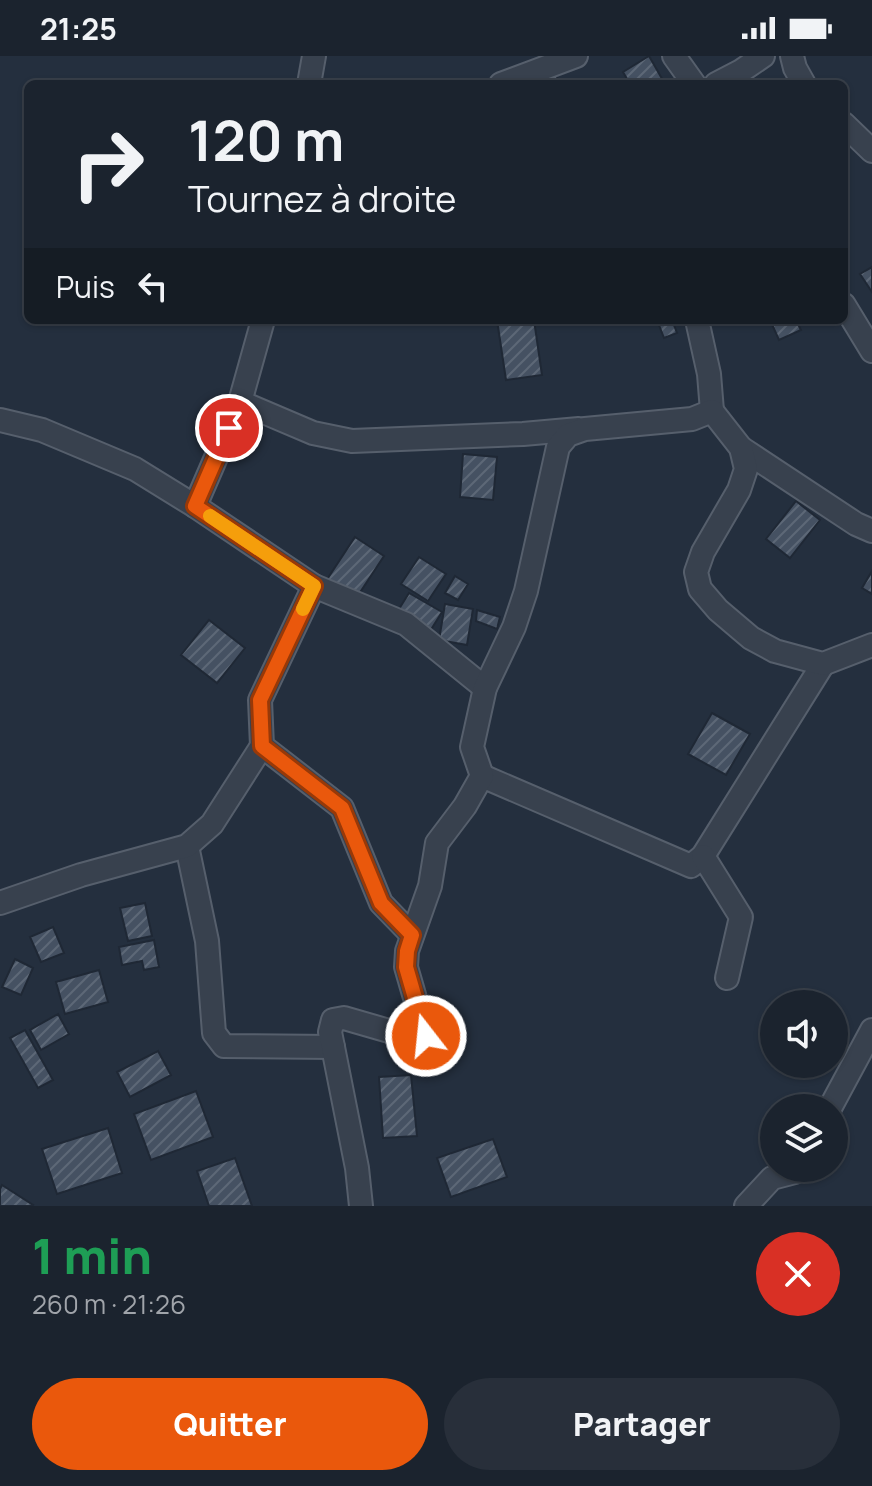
<!DOCTYPE html>
<html lang="fr">
<head>
<meta charset="utf-8">
<style>
	:root { --surface:#1b232e; --page:#282f3a; --text:#f1f3f6; --muted:#a0a4aa; --line:#39404a; --accent:#ea580c }
	body { margin:0; font-family:Manrope,sans-serif; background:var(--page); color:var(--text); height:100vh; display:flex; flex-direction:column; font-size:30px; white-space:nowrap }
	* { box-sizing:border-box; margin:0 }
	p { font-size:26px; color:var(--muted) }
	.icon { flex:none; width:44px; height:44px; fill:none; stroke:currentColor; stroke-width:2; stroke-linecap:round; stroke-linejoin:round }
	.map { position:relative; height:1150px; overflow:hidden }
	.side { display:flex; flex-direction:column; background:var(--surface); flex:1 }
	.side>* { flex:none }
	.guide { position:absolute; left:24px; top:24px; width:824px; height:244px; border-radius:12px; box-shadow:0 2px 6px #0004,0 0 0 2px var(--line); background:#1b232e; color:var(--text); overflow:hidden }
	.buttons { position:absolute; left:760px; top:934px; display:grid; gap:16px }
	.buttons a { display:grid; place-items:center; width:88px; height:88px; border-radius:50%; background:var(--surface); box-shadow:0 2px 6px #0004,0 0 0 2px var(--line); font-size:40px }
	.pin { position:absolute; display:grid; place-items:center; width:68px; height:68px; color:#fff; margin:-34px; border:4px solid #fff; border-radius:50%; box-shadow:0 2px 8px #0007 }
	.me { position:absolute; width:88px; margin:-44px; rotate:344deg; stroke-linejoin:round; filter:drop-shadow(0 0 6px #0008) }
	.turn { display:flex; align-items:center; gap:28px; height:168px; padding:0 32px; font-size:36px }
	.turn .icon { width:104px; height:104px; stroke-width:2.5 }
	.turn b { display:block; font-size:56px; line-height:68px }
	.then { display:flex; align-items:center; height:76px; padding:0 32px; background:#0003; gap:16px; font-size:30px }
	.round { display:grid; place-items:center; flex:none; width:84px; height:84px; border-radius:42px; background:var(--page) }
	.overview { display:flex; align-items:center; justify-content:space-between; height:136px; padding:0 32px }
	h1 { font-size:48px; font-weight:800; line-height:60px; color:#1e9e55 }
	.button { display:flex; gap:16px; margin-top:auto; padding:16px 32px }
	.button a { flex:1; height:92px; border-radius:48px; background:var(--accent); color:#fff; font-size:32px; font-weight:800; line-height:92px; text-align:center }
	.button a+a { background:var(--page); color:var(--text) }
	.status { display:flex; justify-content:space-between; align-items:center; height:56px; padding:0 40px; background:var(--surface); direction:ltr }
	.status svg { height:22px; fill:currentColor }
	.map>svg:first-child { display:block }
	.building { fill:url(#building-hatch); stroke:#1f2835; stroke-width:2 }
	.lines { fill:none; stroke-linecap:round; stroke-linejoin:round }
	.minor-casing { stroke:#565f6c; stroke-width:26 }
	.minor { stroke:#38414e; stroke-width:22 }
	.route-casing { stroke:#983908; stroke-width:20 }
	.route { stroke:#ea580c; stroke-width:14 }
	.slow { stroke:#f59e0b; stroke-width:14 }
</style>
</head>
<body>
<div class="status"><b>21:25</b><svg viewBox="0 0 49 12"><path d="M0 12V9h3v3zM5 12V6h3v6zM10 12V3h3v9zM15 12V0h3v12zM26 1h20v11H26zM47 4h2v5h-2z"/></svg></div>
<div class="map">
<svg width="872" height="1150" viewBox="0 0 872 1150">
	<defs>
		<pattern id="building-hatch" width="6" height="6" patternUnits="userSpaceOnUse" patternTransform="scale(2)"><rect width="6" height="6" fill="#455162"/><path d="M-1 1l2-2M0 6l6-6M5 7l2-2" fill="none" stroke="#5d6877"/></pattern>
	</defs>
	<rect width="100%" height="100%" fill="#242f3e"/>
	<g class="building">
		<polygon points="649,0 665,28 630,28 623,16"/>
		<polygon points="553,11 560,28 529,28"/>
		<polygon points="872,211 872,236 860,218"/>
		<polygon points="497,264 534,264 542,319 506,324"/>
		<polygon points="657,264 672,264 677,277 664,282"/>
		<polygon points="770,264 796,264 801,274 779,284"/>
		<polygon points="463,398 497,401 493,444 460,441"/>
		<polygon points="796,445 820,464 790,502 766,483"/>
		<polygon points="355,481 384,500 353,547 324,528"/>
		<polygon points="419,501 446,518 428,545 401,528"/>
		<polygon points="872,515 872,538 862,532"/>
		<polygon points="455,520 468,528 458,544 445,537"/>
		<polygon points="409,537 442,556 427,580 394,561"/>
		<polygon points="445,548 473,553 467,589 439,584"/>
		<polygon points="477,554 500,561 497,573 476,565"/>
		<polygon points="209,564 245,592 217,627 181,599"/>
		<polygon points="712,657 750,678 726,719 688,698"/>
		<polygon points="145,847 152,880 128,885 120,852"/>
		<polygon points="53,871 64,897 41,906 30,881"/>
		<polygon points="154,884 159,911 144,914 142,905 122,909 119,891"/>
		<polygon points="15,903 33,912 21,939 2,931"/>
		<polygon points="99,914 108,946 65,958 56,926"/>
		<polygon points="58,958 69,978 41,994 30,974"/>
		<polygon points="25,974 53,1024 38,1032 10,982"/>
		<polygon points="158,995 171,1019 130,1041 117,1016"/>
		<polygon points="411,1019 417,1080 383,1082 379,1021"/>
		<polygon points="196,1035 213,1081 151,1104 134,1058"/>
		<polygon points="108,1072 122,1117 57,1138 42,1093"/>
		<polygon points="493,1083 507,1121 451,1141 437,1102"/>
		<polygon points="235,1102 252,1150 209,1150 197,1115"/>
		<polygon points="2,1129 33,1149 32,1150 0,1150 0,1133"/>
	</g>
	<g class="lines">
		<g class="minor-casing">
			<g id="minor">
				<polyline points="674,0 694,28"/>
				<polyline points="792,0 795,12 804,28"/>
				<polyline points="309,28 314,0"/>
				<polyline points="501,28 576,0"/>
				<polyline points="716,28 741,15 763,0"/>
				<polyline points="844,68 872,95"/>
				<polyline points="844,249 872,295"/>
				<polyline points="697,264 709,318 712,355"/>
				<polyline points="240,346 313,377 352,385 523,378 579,373"/>
				<polyline points="0,364 42,374 135,413 195,450 314,530 406,568 485,632"/>
				<polyline points="741,392 856,468 872,475"/>
				<polyline points="195,450 240,346 263,264"/>
				<polyline points="314,530 260,644 262,690 342,752 381,847 412,879"/>
				<polyline points="482,720 691,810 703,800 823,608"/>
				<polyline points="187,790 207,885 214,977 224,990 333,991"/>
				<polyline points="703,800 741,861 727,922"/>
				<polyline points="0,847 81,819 187,790 212,768 262,690"/>
				<polyline points="830,1052 872,974"/>
				<polyline points="361,1150 357,1112 330,976 333,964 344,962 420,984 423,983 426,980 406,911 407,895 430,830 437,787 465,750 482,720 472,691 485,632 514,571 526,535 558,391 568,379 585,373 692,363 712,355 741,392 746,413 739,434 703,496 696,516 700,533 718,554 751,582 775,595 823,608 872,589"/>
				<polyline points="746,1150 772,1122 795,1116 797,1112"/>
			</g>
		</g>
		<use href="#minor" class="minor"/>
	</g>
	<g class="lines">
		<g class="route-casing">
			<polyline id="route" points="229,372 195,450 314,530 260,644 262,690 342,752 381,847 412,879 407,895 406,911 426,980"/>
		</g>
		<use href="#route" class="route"/>
		<polyline class="slow" points="210,460 314,530 303,553"/>
	</g>
</svg>
<div class="buttons">
<a><svg class="icon" aria-label="sound" viewBox="0 0 24 24"><path d="M4 9h4l5-4v14l-5-4H4zM17 9q2 3 0 6"/></svg></a>
<a><svg class="icon" aria-label="layers" viewBox="0 0 24 24"><path d="M12 4l9 5-9 5-9-5zM3 14l9 5 9-5"/></svg></a>
</div>
<div class="pin" style="left:229px;top:372px;background:#d93025"><svg class="icon" aria-label="arrive" viewBox="0 0 24 24"><path d="M6 21V4h12l-3 4 3 4H6"/></svg></div>
<svg class="me" style="left:426px;top:980px" viewBox="-20 -20 40 40"><circle r="17" fill="#ea580c" stroke="#fff" stroke-width="3"/><path d="M0-11L8 9 0 5-8 9z" fill="#fff"/></svg>
<div class="guide">
<div class="turn"><svg class="icon" aria-label="right" viewBox="0 0 24 24"><path d="M7 20v-9h11M14 6l5 5-5 5"/></svg><div><b>120 m</b>Tournez à droite</div></div>
<div class="then">Puis<svg class="icon" aria-label="left" viewBox="0 0 24 24"><path d="M17 20v-9H6M10 6l-5 5 5 5"/></svg></div>
</div>
</div>
<section class="side">
<div class="overview"><div><h1>1 min</h1><p>260 m · 21:26</p></div><a class="round" style="background:#d93025;color:#fff"><svg class="icon" aria-label="close" viewBox="0 0 24 24"><path d="M6 6l12 12M18 6L6 18"/></svg></a></div>
<div class="button"><a>Quitter</a><a>Partager</a></div>
</section>
</body>
</html>
